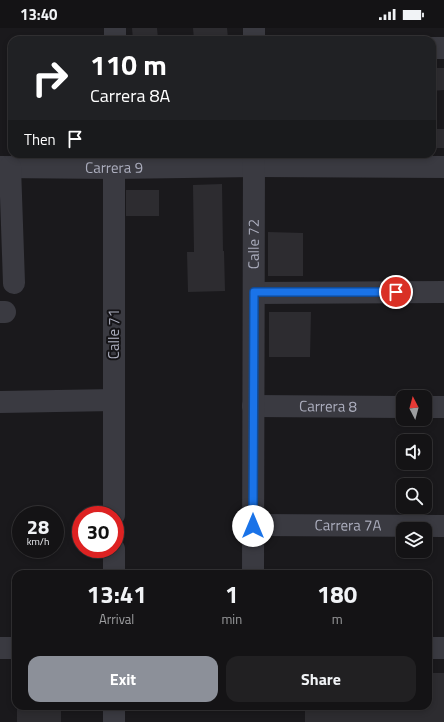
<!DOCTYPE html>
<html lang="en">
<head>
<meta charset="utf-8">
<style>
	:root { --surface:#141315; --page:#212022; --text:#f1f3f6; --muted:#9d9ea0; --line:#333234; --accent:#8c9099 }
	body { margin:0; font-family:"Titillium Web",sans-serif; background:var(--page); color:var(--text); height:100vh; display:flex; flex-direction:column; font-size:15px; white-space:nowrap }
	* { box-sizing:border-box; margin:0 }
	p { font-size:13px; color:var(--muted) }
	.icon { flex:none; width:22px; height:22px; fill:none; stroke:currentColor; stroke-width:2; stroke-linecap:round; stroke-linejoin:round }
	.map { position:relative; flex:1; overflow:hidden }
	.sheet { position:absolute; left:12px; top:542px; width:420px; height:140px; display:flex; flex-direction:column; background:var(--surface); border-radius:12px; box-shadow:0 2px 6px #0003,0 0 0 1px var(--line) }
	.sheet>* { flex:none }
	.hud { position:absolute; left:8px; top:8px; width:428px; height:122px; border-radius:12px; box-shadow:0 2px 6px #0003,0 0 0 1px var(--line); background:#202124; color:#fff; overflow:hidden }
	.needle { width:26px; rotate:354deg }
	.tools { position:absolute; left:396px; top:362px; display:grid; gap:8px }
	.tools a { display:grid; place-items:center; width:36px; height:36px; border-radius:8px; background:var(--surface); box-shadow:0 2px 6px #0003,0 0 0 1px var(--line); font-size:20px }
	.speed { position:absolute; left:12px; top:478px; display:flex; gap:8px; font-size:20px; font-weight:700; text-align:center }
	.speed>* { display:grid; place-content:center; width:52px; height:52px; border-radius:50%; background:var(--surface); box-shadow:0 2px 6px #0003,0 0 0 1px var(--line); line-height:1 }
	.speed small { font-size:10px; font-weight:400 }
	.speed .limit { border:6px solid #d22; background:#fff; color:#111 }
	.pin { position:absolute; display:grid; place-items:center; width:34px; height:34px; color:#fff; margin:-17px; border:2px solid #fff; border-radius:50%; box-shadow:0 1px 4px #0007 }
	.me { position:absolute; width:44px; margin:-22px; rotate:0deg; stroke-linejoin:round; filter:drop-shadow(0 0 3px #0008) }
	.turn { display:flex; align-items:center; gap:14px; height:84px; padding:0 16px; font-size:18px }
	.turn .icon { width:52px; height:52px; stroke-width:2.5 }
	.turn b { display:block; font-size:28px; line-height:34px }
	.then { display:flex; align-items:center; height:38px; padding:0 16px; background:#0003; gap:8px; font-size:15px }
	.eta { display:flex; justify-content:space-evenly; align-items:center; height:68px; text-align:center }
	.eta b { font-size:24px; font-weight:700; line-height:28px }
	.primary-button { display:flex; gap:8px; margin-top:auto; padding:8px 16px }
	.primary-button a { flex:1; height:46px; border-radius:12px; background:var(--accent); color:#fff; font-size:16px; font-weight:700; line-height:46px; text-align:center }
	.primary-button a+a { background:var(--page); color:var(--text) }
	.status { display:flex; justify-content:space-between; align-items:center; height:28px; padding:0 20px; background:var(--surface); direction:ltr }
	.status svg { height:11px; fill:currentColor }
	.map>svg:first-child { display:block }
	.building { fill:#2d2c30 }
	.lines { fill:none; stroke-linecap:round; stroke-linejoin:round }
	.minor { stroke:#3a3a41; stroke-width:22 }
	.route-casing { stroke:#114b97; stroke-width:10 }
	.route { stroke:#1a73e8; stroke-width:7 }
	.labels { text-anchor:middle; stroke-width:4; stroke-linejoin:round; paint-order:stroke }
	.street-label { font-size:15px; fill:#abadbd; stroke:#151417 }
</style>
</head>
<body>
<div class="status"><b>13:40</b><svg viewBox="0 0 49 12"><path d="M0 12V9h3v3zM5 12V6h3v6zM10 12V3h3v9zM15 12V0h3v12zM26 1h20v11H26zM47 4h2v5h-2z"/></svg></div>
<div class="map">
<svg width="444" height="694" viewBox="0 0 444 694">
	<rect width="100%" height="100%" fill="#1a191c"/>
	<g class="building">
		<polygon points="132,0 157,0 158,11 133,12"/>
		<polygon points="193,0 227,0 228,10 194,11"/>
		<polygon points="432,40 444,40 444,62 432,63"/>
		<rect x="432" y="101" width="12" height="19"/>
		<polygon points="222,156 223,223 224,223 225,263 188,264 187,224 194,224 193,157"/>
		<rect x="126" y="162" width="33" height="26"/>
		<polygon points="268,204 303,205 303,248 268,248"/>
		<polygon points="269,284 311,284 310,329 269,329"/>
		<polygon points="428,645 444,645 444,694 305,694 305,678 428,678"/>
		<rect x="17" y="678" width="44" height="16"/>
	</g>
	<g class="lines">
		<g class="minor">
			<polyline points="115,12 115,0"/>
			<polyline points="254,12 254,0"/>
			<polyline points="432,20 444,20"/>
			<path id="s1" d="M 0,139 L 114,140 L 255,138 L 444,139"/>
			<polyline points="10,139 14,255"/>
			<polyline points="254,265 444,264"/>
			<polyline points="0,284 5,284"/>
			<polyline points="0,374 114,372"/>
			<path id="s2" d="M 253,378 L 403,379"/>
			<polyline points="425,379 444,379"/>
			<polyline points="114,487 114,126"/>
			<path id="s3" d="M 253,497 L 444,498"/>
			<polyline points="114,546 114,521"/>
			<path id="s4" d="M 253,546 L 254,126"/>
			<polyline points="0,620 16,620"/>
			<polyline points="428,620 444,620"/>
			<polyline points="114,678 114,694"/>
		</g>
	</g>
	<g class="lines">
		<g class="route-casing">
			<polyline id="route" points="253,498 254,264 396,264"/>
		</g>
		<use href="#route" class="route"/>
	</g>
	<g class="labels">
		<g class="street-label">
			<text dy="5" stroke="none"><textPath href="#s1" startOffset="114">Carrera 9</textPath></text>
			<text dy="5" stroke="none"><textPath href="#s4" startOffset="330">Calle 72</textPath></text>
			<text transform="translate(114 306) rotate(-90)" y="5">Calle 71</text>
			<text dy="5" stroke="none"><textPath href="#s2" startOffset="75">Carrera 8</textPath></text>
			<text dy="5" stroke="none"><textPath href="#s3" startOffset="95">Carrera 7A</textPath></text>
		</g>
	</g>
</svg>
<div class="tools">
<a><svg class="needle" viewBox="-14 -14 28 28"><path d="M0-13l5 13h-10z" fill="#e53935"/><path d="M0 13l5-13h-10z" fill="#9d9ea0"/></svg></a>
<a><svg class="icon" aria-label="sound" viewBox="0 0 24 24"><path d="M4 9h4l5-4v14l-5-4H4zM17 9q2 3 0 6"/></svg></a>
<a><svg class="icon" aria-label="search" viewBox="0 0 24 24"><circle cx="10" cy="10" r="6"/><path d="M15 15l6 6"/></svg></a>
<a><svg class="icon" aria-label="layers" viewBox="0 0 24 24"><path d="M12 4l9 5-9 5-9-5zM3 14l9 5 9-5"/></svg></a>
</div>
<div class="speed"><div>28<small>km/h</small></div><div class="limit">30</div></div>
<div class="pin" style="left:396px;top:264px;background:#d93025"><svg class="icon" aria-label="arrive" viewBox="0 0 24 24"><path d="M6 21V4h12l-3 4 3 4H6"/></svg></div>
<svg class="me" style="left:253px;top:498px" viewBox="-20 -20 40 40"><circle r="19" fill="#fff"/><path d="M0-13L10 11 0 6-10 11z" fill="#1a73e8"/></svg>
<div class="hud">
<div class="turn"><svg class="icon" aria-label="right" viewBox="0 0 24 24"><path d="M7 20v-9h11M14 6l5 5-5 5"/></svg><div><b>110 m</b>Carrera 8A</div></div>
<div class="then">Then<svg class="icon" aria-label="arrive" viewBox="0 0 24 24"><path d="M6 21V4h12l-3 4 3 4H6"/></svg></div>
</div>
<section class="sheet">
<div class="eta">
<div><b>13:41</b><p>Arrival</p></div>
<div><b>1</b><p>min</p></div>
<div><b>180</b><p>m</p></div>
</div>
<div class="primary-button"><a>Exit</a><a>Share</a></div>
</section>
</div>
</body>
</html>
